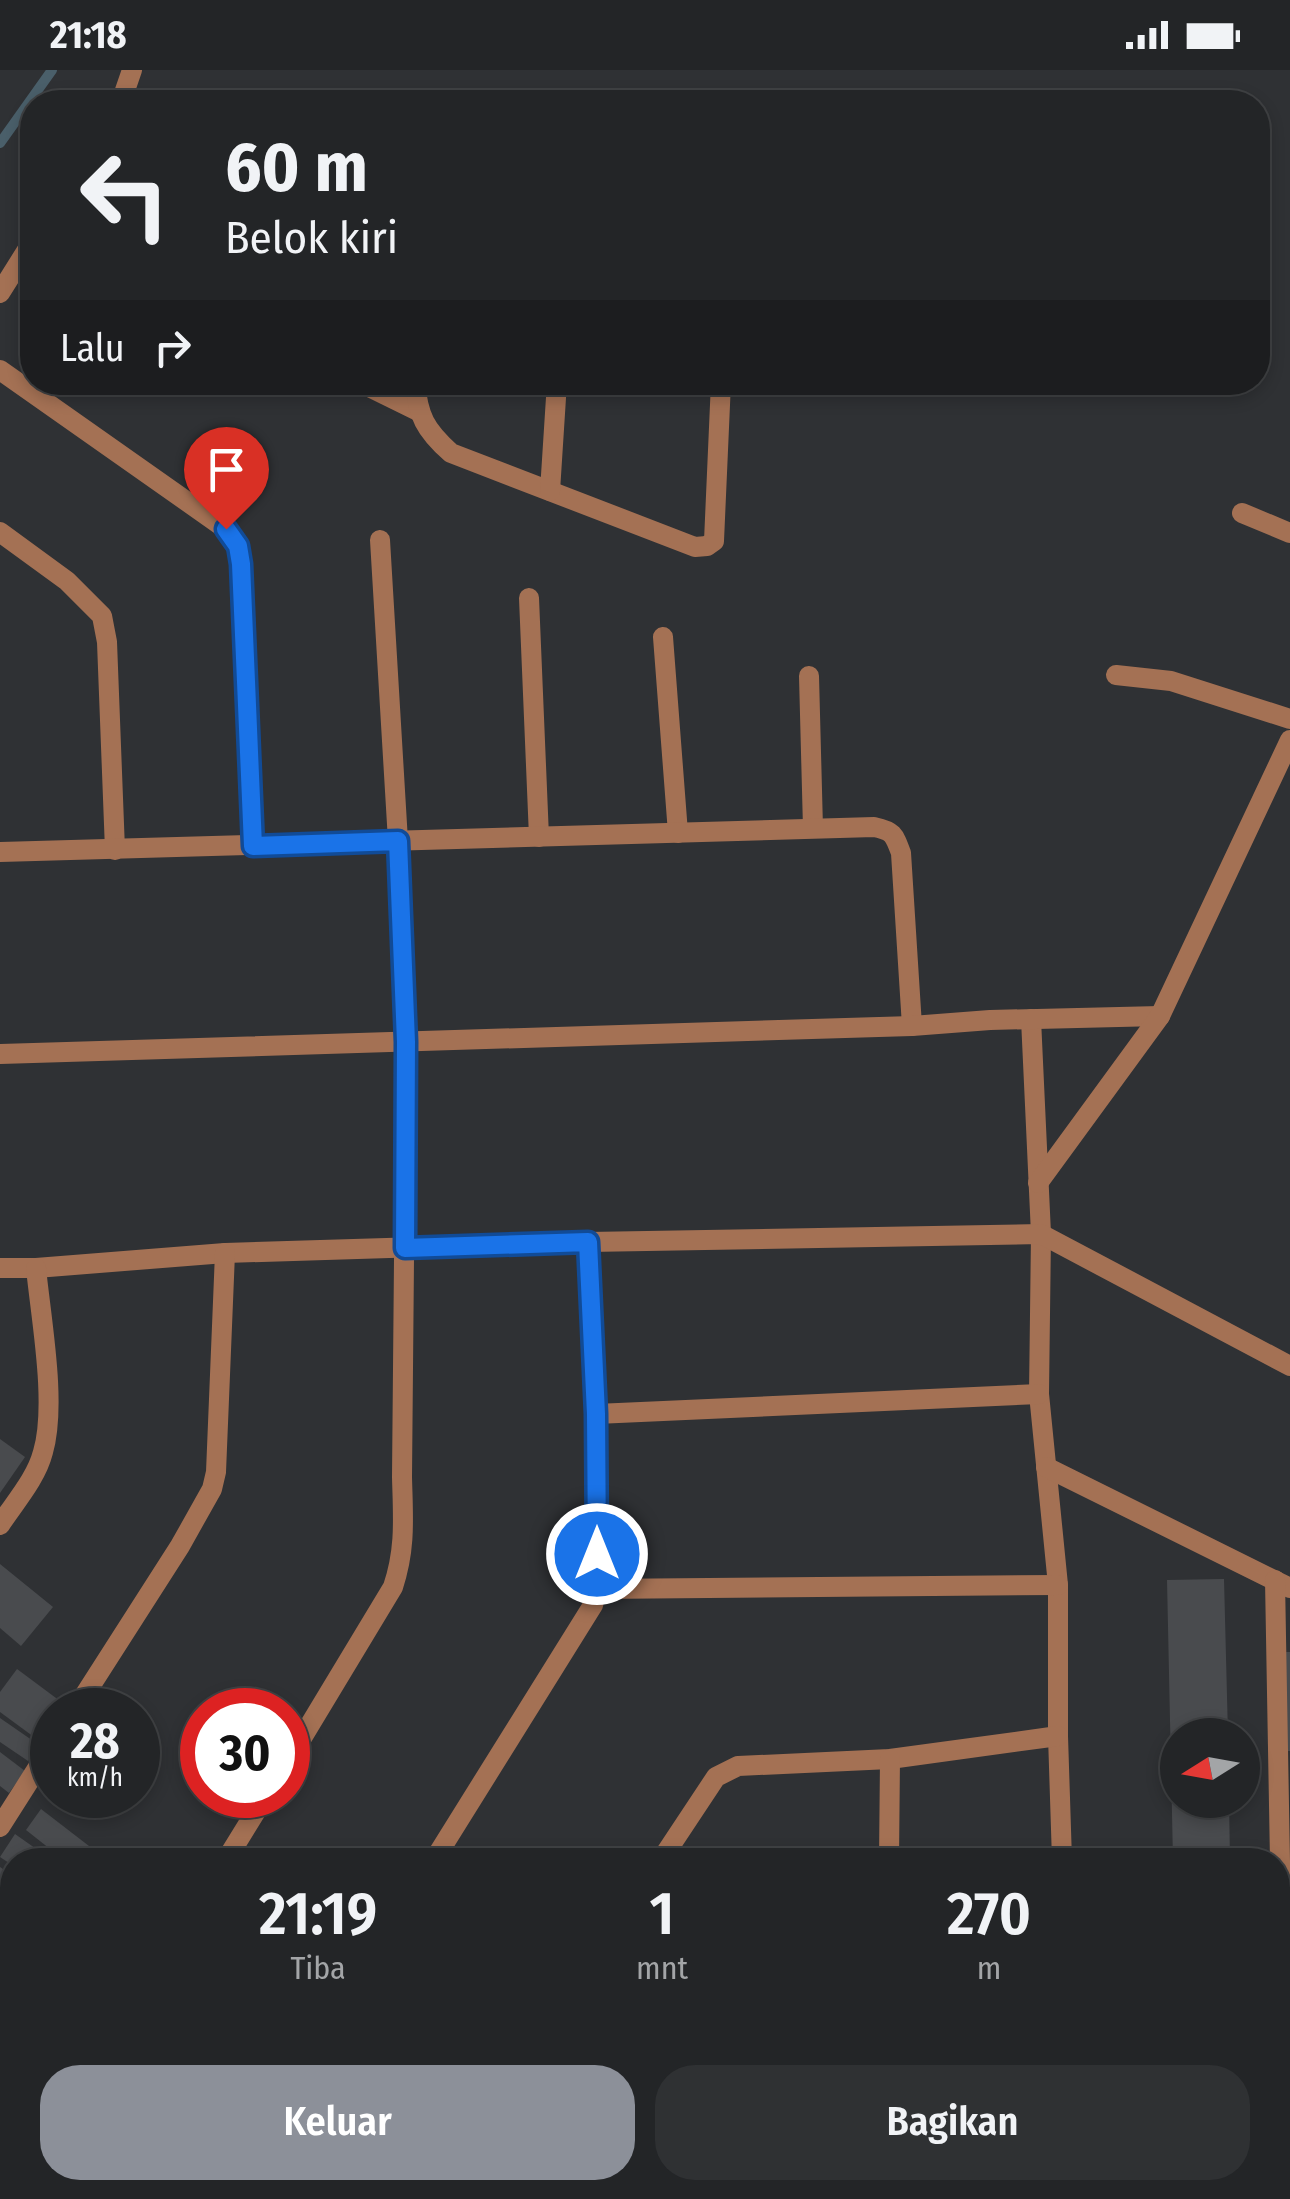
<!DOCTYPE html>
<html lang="id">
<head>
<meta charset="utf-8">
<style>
	:root { --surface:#232527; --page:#2f3133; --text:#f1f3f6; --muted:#a3a5a7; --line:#404244; --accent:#8c9099 }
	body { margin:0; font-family:"Fira Sans Condensed",sans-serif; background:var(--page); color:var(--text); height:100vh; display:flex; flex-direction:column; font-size:38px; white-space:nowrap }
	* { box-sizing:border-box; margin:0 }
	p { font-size:32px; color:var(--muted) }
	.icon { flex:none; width:55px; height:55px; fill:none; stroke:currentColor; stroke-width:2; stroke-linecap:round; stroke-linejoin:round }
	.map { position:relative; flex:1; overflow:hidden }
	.side { position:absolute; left:0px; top:1778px; width:1290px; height:352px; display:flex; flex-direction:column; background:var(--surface); border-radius:40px 40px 0 0; box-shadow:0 5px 15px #0003,0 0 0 2px var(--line) }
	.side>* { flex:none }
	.guide { position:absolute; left:20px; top:20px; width:1250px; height:305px; border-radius:40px; box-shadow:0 5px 15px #0003,0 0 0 2px var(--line); background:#232527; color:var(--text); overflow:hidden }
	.needle { width:65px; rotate:259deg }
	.buttons { position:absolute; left:1160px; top:1648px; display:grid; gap:20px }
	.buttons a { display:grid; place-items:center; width:100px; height:100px; border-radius:50%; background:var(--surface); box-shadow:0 5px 15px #0003,0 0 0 2px var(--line); font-size:50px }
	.speed { position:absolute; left:30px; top:1618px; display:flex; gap:20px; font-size:50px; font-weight:700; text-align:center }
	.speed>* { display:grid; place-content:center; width:130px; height:130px; border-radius:50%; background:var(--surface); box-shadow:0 5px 15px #0003,0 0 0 2px var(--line); line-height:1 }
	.speed small { font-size:25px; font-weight:400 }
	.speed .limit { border:15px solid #d22; background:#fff; color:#111 }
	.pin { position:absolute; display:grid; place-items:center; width:85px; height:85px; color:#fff; margin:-102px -42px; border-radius:50% 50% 50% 0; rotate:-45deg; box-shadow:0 0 10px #0007 }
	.pin .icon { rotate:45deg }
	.me { position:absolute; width:110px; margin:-55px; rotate:0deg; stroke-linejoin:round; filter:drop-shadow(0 0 8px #0008) }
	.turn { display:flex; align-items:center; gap:35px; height:210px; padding:0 40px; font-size:45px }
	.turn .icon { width:130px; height:130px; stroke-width:2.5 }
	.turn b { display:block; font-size:70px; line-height:85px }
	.then { display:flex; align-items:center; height:95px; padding:0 40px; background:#0003; gap:20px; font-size:38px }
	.eta { display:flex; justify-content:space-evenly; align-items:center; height:170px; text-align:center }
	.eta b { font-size:60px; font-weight:600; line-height:70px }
	.button { display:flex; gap:20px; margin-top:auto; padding:20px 40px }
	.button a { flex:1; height:115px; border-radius:40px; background:var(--accent); color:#fff; font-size:40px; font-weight:600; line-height:115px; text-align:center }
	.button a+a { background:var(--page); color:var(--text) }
	.status { display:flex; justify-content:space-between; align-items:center; height:70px; padding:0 50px; background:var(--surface); direction:ltr }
	.status svg { height:28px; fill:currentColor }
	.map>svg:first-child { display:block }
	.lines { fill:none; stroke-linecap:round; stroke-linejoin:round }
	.stream { stroke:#4a5f6a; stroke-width:10 }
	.building { fill:#494b4e }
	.street { stroke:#a47154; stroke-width:20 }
	.route-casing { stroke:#114b97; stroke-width:25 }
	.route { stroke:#1a73e8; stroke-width:18 }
</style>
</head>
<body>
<div class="status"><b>21:18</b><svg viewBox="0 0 49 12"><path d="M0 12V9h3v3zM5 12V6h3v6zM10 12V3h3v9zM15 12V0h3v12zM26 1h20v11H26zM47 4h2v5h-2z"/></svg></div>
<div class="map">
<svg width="1290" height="2129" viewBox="0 0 1290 2129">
	<rect width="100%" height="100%" fill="#2f3134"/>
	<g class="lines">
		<polyline class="stream" points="0,73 52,0"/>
	</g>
	<g class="building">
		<polygon points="0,1369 25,1387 0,1423"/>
		<polygon points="0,1494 53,1537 21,1576 0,1558"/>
		<polygon points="1224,1509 1228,1665 1178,1665 1178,1730 1229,1730 1230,1790 1173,1790 1167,1510"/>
		<polygon points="1285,1582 1290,1582 1290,1681 1287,1681"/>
		<polygon points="17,1599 60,1631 34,1667 0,1642 0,1622"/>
		<polygon points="0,1648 39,1675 28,1691 0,1672"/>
		<polygon points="0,1682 25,1701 9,1723 0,1716"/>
		<polygon points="41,1739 89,1776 78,1790 64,1790 26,1760"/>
		<polygon points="15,1764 52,1790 12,1790 12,1795 0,1787"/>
		<polygon points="0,1797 12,1805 12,1852 0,1843"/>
		<polygon points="3,1922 12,1930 12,2000 0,1990 0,1927"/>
		<polygon points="18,2118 50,2118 69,2129 11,2129"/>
		<polygon points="113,2118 155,2118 165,2124 162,2129 105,2129"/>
	</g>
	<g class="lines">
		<g class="street">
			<polyline points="121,32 132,0"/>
			<polyline points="0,223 32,172"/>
			<polyline points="0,300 226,459 238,476 241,494 253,776"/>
			<polyline points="359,312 418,341"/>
			<path d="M 415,312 C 418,346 425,360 451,383 L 695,477 L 707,476 L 714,471 L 721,312"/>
			<polyline points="550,421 557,312"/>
			<polyline points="1242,443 1290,463"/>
			<polyline points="0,462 67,511 102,546 107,572 115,780"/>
			<polyline points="529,528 539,767"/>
			<polyline points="663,567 678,763"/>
			<polyline points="1116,605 1171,611 1290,649"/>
			<polyline points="809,606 813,758"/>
			<path d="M 0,782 L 874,757 C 893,761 894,764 901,783 L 912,956"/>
			<polyline points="1031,949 1041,1164 1039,1324 1058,1515 1058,1666 1062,1790"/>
			<polyline points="0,984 912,956 990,950 1160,946"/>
			<polyline points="1038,1113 1160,946 1290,670"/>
			<polyline points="0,1198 36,1198 225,1183 588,1172 1041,1164 1290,1296"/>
			<polyline points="596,1344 1039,1324"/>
			<polyline points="1046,1397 1290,1518"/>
			<path d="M 0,1455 C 15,1432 36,1409 43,1382 C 57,1334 41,1249 36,1198"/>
			<polyline points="1275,1510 1286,2129"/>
			<polyline points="597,1519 1058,1515"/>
			<polyline points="75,1640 180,1476 212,1419 216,1402 225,1183"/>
			<path d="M 288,1691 L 393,1517 C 406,1478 403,1447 402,1407 L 406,972 L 398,771 L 380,470"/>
			<polyline points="0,1757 52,1675"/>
			<polyline points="226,1790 266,1725"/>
			<polyline points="434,1790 593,1535 597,1519 596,1344 588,1172"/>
			<polyline points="661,1790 716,1707 738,1696 890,1689 1058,1666"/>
			<polyline points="889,1790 890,1689"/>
			<polyline points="0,1892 12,1901"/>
			<polyline points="0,2113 12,2096"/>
			<polyline points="334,2118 351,2129"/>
			<polyline points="621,2118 637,2129"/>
			<polyline points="1076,2118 1078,2129"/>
			<polyline points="171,2129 178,2118"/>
			<polyline points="840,2129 847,2118"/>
			<polyline points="1045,2129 1053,2118"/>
		</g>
	</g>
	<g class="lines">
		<g class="route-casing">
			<polyline id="route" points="226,459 238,476 241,494 253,776 398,771 406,972 405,1178 588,1172 596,1344 597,1484"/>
		</g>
		<use href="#route" class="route"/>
	</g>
</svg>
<div class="buttons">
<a><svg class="needle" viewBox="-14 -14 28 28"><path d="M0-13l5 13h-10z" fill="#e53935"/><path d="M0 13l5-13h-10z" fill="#a3a5a7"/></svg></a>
</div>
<div class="speed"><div>28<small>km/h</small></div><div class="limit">30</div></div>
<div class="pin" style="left:226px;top:459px;background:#d93025"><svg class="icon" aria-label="arrive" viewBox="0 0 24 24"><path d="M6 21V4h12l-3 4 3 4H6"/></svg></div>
<svg class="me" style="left:597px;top:1484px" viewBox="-20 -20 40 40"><circle r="17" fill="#1a73e8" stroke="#fff" stroke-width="3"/><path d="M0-11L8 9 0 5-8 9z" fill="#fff"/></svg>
<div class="guide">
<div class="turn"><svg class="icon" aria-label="left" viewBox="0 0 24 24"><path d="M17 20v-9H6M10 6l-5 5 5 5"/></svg><div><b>60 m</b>Belok kiri</div></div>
<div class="then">Lalu<svg class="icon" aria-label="right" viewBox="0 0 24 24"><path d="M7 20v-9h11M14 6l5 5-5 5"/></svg></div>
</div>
<section class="side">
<div class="eta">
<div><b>21:19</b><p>Tiba</p></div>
<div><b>1</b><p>mnt</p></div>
<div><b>270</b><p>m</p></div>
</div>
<div class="button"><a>Keluar</a><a>Bagikan</a></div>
</section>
</div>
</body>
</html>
